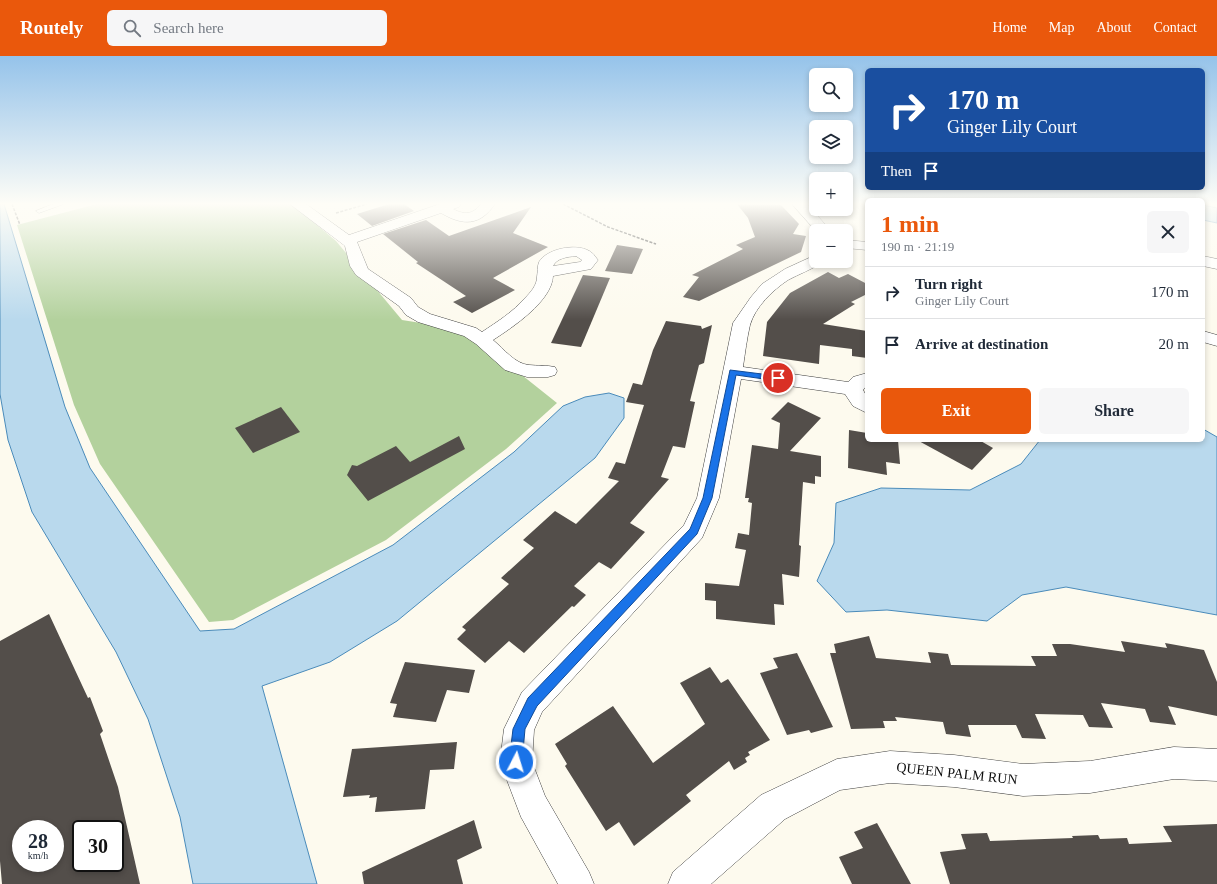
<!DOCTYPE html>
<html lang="en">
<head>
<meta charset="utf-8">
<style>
	:root { --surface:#fff; --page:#f6f6f7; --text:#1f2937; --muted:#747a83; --line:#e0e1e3; --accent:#ea580c }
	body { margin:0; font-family:Georgia,serif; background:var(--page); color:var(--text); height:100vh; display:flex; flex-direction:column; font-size:15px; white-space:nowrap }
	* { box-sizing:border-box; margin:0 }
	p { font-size:13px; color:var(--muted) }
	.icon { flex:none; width:22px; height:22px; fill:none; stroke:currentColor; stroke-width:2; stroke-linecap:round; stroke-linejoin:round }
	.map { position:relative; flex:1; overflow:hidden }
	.side { position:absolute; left:865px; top:142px; width:340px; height:244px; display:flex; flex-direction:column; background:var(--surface); border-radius:6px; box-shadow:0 2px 6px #0003 }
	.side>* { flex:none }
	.guide { position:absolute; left:865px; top:12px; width:340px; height:122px; border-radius:6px; box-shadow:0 2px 6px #0003; background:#1a4fa0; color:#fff; overflow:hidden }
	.tools { position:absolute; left:809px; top:12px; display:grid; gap:8px }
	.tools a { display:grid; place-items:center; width:44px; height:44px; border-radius:6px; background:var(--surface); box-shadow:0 2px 6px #0003; font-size:20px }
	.speed { position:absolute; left:12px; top:764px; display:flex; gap:8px; font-size:20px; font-weight:700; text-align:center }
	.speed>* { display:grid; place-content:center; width:52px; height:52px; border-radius:50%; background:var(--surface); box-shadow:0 2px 6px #0003; line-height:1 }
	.speed small { font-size:10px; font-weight:400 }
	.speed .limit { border:2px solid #111; border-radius:6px; background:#fff; color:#111 }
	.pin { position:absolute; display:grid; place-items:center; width:34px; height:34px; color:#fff; margin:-17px; border:2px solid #fff; border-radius:50%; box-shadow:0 1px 4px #0007 }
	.me { position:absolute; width:44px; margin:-22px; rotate:5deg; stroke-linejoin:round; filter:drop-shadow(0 0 3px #0008) }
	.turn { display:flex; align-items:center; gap:14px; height:84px; padding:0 16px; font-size:18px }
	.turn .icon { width:52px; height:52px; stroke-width:2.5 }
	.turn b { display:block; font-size:28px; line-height:34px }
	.then { display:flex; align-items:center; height:38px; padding:0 16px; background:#0003; gap:8px; font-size:15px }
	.round { display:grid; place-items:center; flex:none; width:42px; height:42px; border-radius:6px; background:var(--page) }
	.summary { display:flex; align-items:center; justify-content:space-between; height:68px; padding:0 16px }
	h1 { font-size:24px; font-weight:800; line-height:30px; color:var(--accent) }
	.action { display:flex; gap:8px; margin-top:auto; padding:8px 16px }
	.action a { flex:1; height:46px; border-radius:6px; background:var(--accent); color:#fff; font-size:16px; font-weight:800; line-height:46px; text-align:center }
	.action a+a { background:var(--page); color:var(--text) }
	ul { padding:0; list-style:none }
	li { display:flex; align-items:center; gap:12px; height:52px; padding:0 16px; border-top:1px solid var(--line) }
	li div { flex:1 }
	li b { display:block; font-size:15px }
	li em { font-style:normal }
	header { display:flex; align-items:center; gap:24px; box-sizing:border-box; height:56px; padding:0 20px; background:var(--accent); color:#fff }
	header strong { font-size:19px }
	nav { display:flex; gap:22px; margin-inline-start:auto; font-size:14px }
	.search { width:280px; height:36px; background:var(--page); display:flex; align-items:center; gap:10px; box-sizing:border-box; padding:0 14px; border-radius:6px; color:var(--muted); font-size:15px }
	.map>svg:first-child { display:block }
	.forest { fill:#b3d19d }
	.water { fill:#b9d9ed; stroke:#4a8bba }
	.building { fill:#534e4a; fill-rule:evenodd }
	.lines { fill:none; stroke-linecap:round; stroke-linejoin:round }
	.service-casing { stroke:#3f3f3f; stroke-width:1 }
	.minor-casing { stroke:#3f3f3f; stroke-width:1 }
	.path { stroke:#2e2e2e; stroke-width:1.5; stroke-dasharray:3 1.5; stroke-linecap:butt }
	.service { fill:#fff; fill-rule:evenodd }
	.minor { fill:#fff; fill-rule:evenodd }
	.route { fill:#1a73e8; stroke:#114b97 }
	.labels { text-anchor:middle; stroke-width:4; stroke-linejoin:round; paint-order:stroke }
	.near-street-label { font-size:14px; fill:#0c0c0c; stroke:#fff }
</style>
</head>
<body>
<header>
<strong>Routely</strong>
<div class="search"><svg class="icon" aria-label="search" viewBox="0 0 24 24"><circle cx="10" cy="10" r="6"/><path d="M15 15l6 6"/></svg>Search here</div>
<nav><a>Home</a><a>Map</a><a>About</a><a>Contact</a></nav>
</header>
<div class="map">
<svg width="1217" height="828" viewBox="0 0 1217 828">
	<rect width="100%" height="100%" fill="#fdfaee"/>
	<polygon class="forest" points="97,148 292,148 336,185 402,264 465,274 557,347 506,393 386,484 233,564 209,566 100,408 74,349 17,169"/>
	<g class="water">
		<polygon points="0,148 4,148 65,351 90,412 200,575 234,573 393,489 514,396 563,350 585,341 609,337 624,342 624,362 595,402 397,565 330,606 262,630 317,828 193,828 180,761 148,663 116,596 32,456 8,384 0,338"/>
		<polygon points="1203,149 1217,152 1217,167 1203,164"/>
		<polygon points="1203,373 1217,381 1217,559 1066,531 1022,539 987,565 887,554 846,556 817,525 834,487 836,447 881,432 970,434 1021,408 1040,384 1203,384"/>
	</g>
	<g class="building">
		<polygon points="389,148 404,148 414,155 372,170 357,158"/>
		<polygon points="737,148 781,149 799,168 793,178 806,180 801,196 699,245 683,241 699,221 692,219 743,193 736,189 755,181 748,162"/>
		<polygon points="531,151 513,177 548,191 493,222 515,234 472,257 453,246 466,240 416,207 418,206 383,178 426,164 449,180"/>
		<polygon points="617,189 643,193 632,218 605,215"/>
		<polygon points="828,216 839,222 848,218 867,228 867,238 851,246 855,248 823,268 867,275 867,302 852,300 852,293 820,289 819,308 763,300 767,266 790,237"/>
		<polygon points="583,219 610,222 581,291 551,287"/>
		<polygon points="666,265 701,270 702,273 712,269 704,307 699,309 690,345 695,346 685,392 673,390 661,421 669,423 630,467 645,476 611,513 599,506 574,530 586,539 574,551 572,550 524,597 509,585 485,607 457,583 466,574 462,571 509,528 501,522 534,492 523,484 555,455 576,468 619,425 608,422 616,406 625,408 644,349 626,346 633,327 642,329 653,294"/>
		<polygon points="788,346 821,362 790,395 821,400 821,421 815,420 815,428 803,426 799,489 801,490 799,521 782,518 784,549 774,548 775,569 716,563 716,545 705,544 705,527 739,530 746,494 735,492 738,477 749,479 752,447 748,446 749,442 745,442 752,389 778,393 780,367 771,363"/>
		<polygon points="281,351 300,376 253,397 235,372"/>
		<polygon points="849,374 867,377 867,384 898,384 900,408 886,406 887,419 848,412"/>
		<polygon points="459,380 465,393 368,445 347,419 352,409 357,410 396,390 410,406"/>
		<polygon points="917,384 979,384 993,392 972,414"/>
		<path d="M 49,558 L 88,642 L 90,641 L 103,675 L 100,678 L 118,731 L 140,828 L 2,828 L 0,805 L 0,585 ZM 21,773 L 55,773 L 55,807 L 21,807 ZM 81,773 L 115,773 L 115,807 L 81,807 Z"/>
		<polygon points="869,580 876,602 931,607 928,596 948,598 951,609 1036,610 1031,600 1057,600 1052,588 1070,588 1125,596 1121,585 1167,592 1165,587 1204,594 1217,626 1217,660 1168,650 1176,669 1150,666 1145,653 1101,647 1113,672 1089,671 1083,659 1035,658 1046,683 1022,682 1016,669 968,669 971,681 946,678 943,666 895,661 897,665 883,665 885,672 851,673 830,597 836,597 834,588"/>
		<polygon points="797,597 833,671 811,677 809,674 787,679 760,617 778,612 773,602"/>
		<polygon points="405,606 475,614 469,637 447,634 436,666 393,661 397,648 390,647"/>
		<polygon points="710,611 721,627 728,623 770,684 748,696 750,699 745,702 747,706 734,714 729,705 686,739 691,745 634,790 619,766 606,775 565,710 567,708 555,688 613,650 653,707 705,668 680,627"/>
		<polygon points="457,686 454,713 430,714 425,753 375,756 377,741 369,742 370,739 343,741 352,693"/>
		<polygon points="474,764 482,792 457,804 463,828 364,828 362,816"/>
		<polygon points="877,767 911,828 852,828 839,801 863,792 854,776"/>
		<polygon points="1217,768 1217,828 950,828 940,796 966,793 961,778 987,777 990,785 1073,782 1072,780 1098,779 1100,783 1127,782 1129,788 1172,786 1163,770"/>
	</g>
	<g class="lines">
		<g class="service-casing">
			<polygon id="service" points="53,148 64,148 39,157 36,155"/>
		</g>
		<g class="minor-casing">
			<g id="minor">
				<path d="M 290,148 L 306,148 L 349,179 L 440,148 L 461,148 L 459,151 L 453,153 C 465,159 472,159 481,148 L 495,148 C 480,170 463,170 441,157 L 357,186 L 368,213 L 411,242 L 418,251 L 430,258 L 476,272 L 482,276 C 497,266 513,256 525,242 C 531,236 537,229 537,221 C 538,216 537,211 539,206 C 547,192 580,186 592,197 C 594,198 596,202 598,204 L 591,213 L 553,220 C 552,245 513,271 493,284 C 504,293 515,308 529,309 C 538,310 546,309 555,311 L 557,315 L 555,319 L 548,321 L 527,321 L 505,314 L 476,288 L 464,280 L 418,266 L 406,259 L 399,250 L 356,219 L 350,210 L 345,190 ZM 576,200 L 582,204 L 580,206 L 553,210 C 557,202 567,201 576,200 Z"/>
				<polygon points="792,148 807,148 831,175 816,175"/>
				<polygon points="846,184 867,186 867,194 846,192"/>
				<path d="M 816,199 L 816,205 L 823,205 L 821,207 C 811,214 799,218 788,224 C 773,234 755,251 750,269 C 747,282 745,297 743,311 L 848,326 L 853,321 L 867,317 L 867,329 L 863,334 L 867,341 L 867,357 L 853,350 L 845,338 L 741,323 L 719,442 L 702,482 L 542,656 L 534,674 L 532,706 L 545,740 L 589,816 L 594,828 L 558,828 L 521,761 L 500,706 L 504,673 L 522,636 L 684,469 L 697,442 L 733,267 L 751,241 L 762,228 L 785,213 Z"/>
				<polygon points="1203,200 1217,203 1217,213 1203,210"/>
				<polygon points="1203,275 1217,279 1217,290 1203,286"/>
				<polygon points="1174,691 1217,693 1217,725 1174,723 1090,737 1023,740 954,731 890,727 840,734 785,763 711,828 668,828 673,816 761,739 837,703 890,695 954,699 1023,708 1090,705"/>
			</g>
		</g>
		<g class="path">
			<polyline points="12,148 20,169"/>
			<polyline points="563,148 608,171 656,188"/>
			<polyline points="336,157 367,148"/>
		</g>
		<use href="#service" class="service"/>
		<use href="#minor" class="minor"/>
	</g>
	<linearGradient id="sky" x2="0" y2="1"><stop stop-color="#95c3ea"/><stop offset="0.56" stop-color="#fefdf7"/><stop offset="1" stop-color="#fefdf7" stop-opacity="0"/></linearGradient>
	<rect width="1217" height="264" fill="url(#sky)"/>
	<polygon class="route" points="730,314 778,320 782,322 778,325 736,319 712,442 697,478 537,650 525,673 522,706 520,711 516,713 511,711 509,706 513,673 528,642 690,473 703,442"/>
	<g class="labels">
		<g class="near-street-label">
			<text transform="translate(957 717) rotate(6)" y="5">QUEEN PALM RUN</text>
		</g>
	</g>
</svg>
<div class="tools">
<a><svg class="icon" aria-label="search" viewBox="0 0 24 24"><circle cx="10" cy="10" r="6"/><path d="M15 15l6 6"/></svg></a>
<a><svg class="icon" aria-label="layers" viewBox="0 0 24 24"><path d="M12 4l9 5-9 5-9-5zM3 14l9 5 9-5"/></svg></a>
<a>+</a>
<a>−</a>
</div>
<div class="speed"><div>28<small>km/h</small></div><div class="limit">30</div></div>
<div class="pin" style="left:778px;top:322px;background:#d93025"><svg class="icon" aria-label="arrive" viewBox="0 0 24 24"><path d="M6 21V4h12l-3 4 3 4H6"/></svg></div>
<svg class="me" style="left:516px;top:706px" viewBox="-20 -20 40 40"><circle r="17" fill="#1a73e8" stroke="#fff" stroke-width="3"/><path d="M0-11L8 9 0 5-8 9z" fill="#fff"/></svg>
<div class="guide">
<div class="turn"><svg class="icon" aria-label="right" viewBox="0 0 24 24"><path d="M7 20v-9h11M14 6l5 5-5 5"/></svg><div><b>170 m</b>Ginger Lily Court</div></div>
<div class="then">Then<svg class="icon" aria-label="arrive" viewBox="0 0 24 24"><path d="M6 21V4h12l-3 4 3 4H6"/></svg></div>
</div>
<section class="side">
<div class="summary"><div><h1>1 min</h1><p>190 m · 21:19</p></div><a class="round"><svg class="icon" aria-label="close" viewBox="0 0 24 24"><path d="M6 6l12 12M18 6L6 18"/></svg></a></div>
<ul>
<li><svg class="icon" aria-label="right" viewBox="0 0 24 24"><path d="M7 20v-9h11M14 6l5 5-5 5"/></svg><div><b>Turn right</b><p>Ginger Lily Court</p></div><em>170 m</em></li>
<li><svg class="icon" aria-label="arrive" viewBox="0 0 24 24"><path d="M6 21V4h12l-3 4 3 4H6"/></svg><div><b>Arrive at destination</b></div><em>20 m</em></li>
</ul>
<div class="action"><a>Exit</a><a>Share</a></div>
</section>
</div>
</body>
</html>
